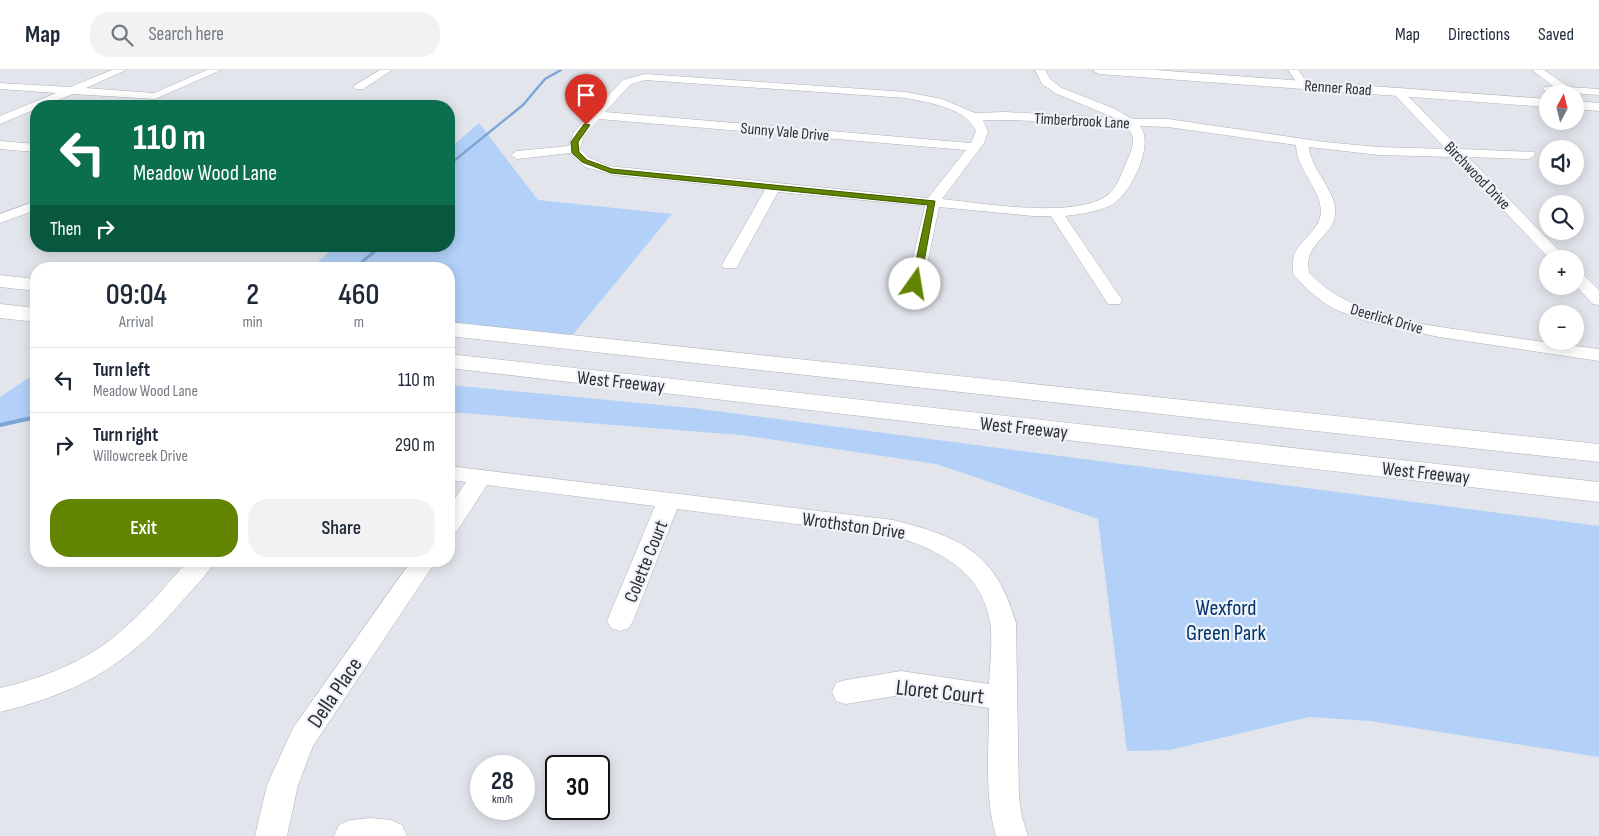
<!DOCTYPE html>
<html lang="en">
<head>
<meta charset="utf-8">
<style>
	:root { --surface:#fff; --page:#f2f2f3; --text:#1f2937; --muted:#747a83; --line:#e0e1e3; --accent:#618402 }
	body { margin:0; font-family:"Sofia Sans Condensed",sans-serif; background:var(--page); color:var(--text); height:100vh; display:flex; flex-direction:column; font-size:19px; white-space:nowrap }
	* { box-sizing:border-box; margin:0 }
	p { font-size:16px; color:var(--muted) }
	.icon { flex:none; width:28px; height:28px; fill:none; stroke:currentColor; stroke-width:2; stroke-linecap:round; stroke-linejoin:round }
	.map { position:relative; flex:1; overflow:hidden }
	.side { position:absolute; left:30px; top:192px; width:425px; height:305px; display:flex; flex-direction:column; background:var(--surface); border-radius:20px; box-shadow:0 2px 12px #0003 }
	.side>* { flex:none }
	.hud { position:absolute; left:30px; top:30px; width:425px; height:152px; border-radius:20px; box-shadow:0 2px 12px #0003; background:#0b6e4f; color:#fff; overflow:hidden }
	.needle { width:32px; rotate:7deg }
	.tools { position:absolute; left:1539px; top:15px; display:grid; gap:10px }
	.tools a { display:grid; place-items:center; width:45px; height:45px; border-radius:50%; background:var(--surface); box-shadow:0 2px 12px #0003; font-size:25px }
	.speed { position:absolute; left:470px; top:685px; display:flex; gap:10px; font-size:25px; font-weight:700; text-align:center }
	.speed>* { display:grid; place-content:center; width:65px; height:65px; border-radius:50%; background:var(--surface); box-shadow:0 2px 12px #0003; line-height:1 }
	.speed small { font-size:12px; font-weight:400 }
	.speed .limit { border:2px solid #111; border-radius:8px; background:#fff; color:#111 }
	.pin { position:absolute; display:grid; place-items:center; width:42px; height:42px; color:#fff; margin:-51px -21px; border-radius:50% 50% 50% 0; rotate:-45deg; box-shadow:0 0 5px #0007 }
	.pin .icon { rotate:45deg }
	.me { position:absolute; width:55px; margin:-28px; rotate:13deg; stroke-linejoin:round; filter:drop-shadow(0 0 4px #0008) }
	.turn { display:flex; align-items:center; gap:18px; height:105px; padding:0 20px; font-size:22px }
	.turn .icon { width:65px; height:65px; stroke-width:2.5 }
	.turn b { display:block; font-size:35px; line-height:42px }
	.then { display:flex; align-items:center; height:48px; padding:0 20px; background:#0003; gap:10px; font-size:19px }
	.eta { display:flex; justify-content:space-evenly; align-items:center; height:85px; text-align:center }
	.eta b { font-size:30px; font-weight:600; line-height:35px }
	.primary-button { display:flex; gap:10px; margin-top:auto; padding:10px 20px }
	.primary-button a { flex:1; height:58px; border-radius:20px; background:var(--accent); color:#fff; font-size:20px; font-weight:600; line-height:58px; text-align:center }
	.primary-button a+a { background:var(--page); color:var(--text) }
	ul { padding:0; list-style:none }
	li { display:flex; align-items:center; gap:15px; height:65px; padding:0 20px; border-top:1px solid var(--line) }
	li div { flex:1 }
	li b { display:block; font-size:19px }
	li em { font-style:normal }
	header { display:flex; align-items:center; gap:30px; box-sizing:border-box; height:70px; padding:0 25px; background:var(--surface); border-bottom:1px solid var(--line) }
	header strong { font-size:24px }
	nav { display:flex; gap:28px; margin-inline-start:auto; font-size:18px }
	.search { width:350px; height:45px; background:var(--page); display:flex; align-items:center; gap:12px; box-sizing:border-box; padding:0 18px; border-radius:20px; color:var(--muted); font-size:19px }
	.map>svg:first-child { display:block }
	.green { fill:#b2d0f8 }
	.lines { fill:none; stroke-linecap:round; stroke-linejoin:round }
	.stream-far2 { stroke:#7da6d6; stroke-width:2.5 }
	.stream-far1 { stroke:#7da6d6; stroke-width:3 }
	.stream { stroke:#7da6d6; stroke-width:4 }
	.minor-casing { stroke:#aeb2b7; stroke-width:1 }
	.major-casing { stroke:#aeb2b7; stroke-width:1 }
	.highway-casing { stroke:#aeb2b7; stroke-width:1 }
	.minor { fill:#fff; fill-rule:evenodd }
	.major { fill:#fff; fill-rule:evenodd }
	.highway { fill:#fff; fill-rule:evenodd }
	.route { fill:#618402; stroke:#3f5601 }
	.labels { text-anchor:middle; stroke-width:4.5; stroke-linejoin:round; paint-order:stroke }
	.far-street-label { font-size:16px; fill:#2d2e30; stroke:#eff3f9 }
	.street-label { font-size:19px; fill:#2d2e30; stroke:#eff3f9 }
	.near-park-label { font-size:22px; fill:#01336e; stroke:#eff3f9 }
	.near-street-label { font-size:22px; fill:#2d2e30; stroke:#eff3f9 }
</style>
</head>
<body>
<header>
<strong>Map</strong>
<div class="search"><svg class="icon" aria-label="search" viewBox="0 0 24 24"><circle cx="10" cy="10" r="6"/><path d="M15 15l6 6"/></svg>Search here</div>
<nav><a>Map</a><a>Directions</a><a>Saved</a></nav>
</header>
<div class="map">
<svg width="1599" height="766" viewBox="0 0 1599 766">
	<rect width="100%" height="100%" fill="#e2e6ec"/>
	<g class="green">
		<polygon points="479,53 538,130 672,144 567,272 449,259 449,199 310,199 336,176 449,176 449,79"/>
		<polygon points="36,303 36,347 0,355 0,327"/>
		<polygon points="449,315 692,338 1599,456 1599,687 1370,651 1309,647 1170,680 1127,681 1098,449 936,394 741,365 449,342"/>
	</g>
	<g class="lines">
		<polyline class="stream-far2" points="450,94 523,35 545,9 561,0"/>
		<g class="stream-far1">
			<polyline points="449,95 452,93"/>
			<polyline points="353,199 374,182 377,176"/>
		</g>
		<polyline class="stream" points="0,355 36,347"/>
		<g class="minor-casing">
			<g id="minor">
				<polygon points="112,0 126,0 86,18 154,23 207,0 221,0 155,29 73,24 43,36 36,36 36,39 0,54 0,46 56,23 0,19 0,13 70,17"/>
				<polygon points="380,0 392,0 363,19 355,19 354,17 355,15"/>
				<path d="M 1035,0 L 1045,0 L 1050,9 L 1062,18 L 1115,39 L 1132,49 L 1168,49 L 1325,72 L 1379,77 L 1446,79 L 1394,24 L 1392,22 L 1394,20 L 1402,20 L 1460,79 L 1534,82 L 1535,85 L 1529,89 L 1468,87 L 1567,189 L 1550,189 L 1453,87 L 1379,85 L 1309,77 C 1311,102 1338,121 1335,145 C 1333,163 1313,171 1309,188 C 1307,192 1309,198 1309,203 C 1352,247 1416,253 1474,262 C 1516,268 1557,274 1599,279 L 1599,291 L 1439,267 L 1366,251 L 1334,239 L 1323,232 L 1308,220 L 1293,204 C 1293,199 1292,193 1293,189 C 1297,171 1319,162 1321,143 C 1322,120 1297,101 1296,75 L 1168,57 L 1140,56 C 1155,74 1131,123 1113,134 C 1099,142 1080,144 1065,146 L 1122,230 L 1120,234 L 1108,234 L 1051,146 L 1033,146 L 939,137 L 923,214 L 921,218 L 909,218 L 907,214 L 925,136 L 778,122 L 738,195 L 736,198 L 724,198 L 722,195 L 765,120 L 614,105 L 585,97 L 570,83 L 517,89 L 511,85 L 517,81 L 569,76 L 574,62 L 623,10 L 645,4 L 906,22 L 942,29 L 975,43 L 1005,42 L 1115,48 L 1055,23 L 1042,14 ZM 645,10 L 906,28 C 929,33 965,37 976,61 L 971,73 L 605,42 L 631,14 ZM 599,49 L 966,80 L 928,128 L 608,96 L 588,87 L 580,79 L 584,66 ZM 983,50 C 1031,49 1078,55 1126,56 C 1137,66 1133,78 1127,91 C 1122,102 1118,116 1109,124 C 1078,150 981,133 942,129 L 984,73 L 988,61 Z"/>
				<polygon points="1288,0 1298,0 1309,15 1308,17 1300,17"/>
				<polygon points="1532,0 1544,0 1569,17 1599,19 1599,25 1545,21 1543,19 1545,17 1553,16"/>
				<polygon points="0,71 36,74 36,82 0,79"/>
				<polygon points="36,131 36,140 0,153 0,144"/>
				<polygon points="1575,200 1581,202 1599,220 1599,235 1593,234 1575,215"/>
				<path d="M 449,396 L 893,450 C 960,467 996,482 1016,553 L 1019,728 L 1022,747 L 1028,766 L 996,766 C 984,725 989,680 989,638 L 901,625 L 846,634 L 836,631 L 832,622 L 836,613 L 846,610 L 901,601 L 989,614 C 990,594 993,572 990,552 C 982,501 938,479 893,466 L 677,439 L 633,551 L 629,558 L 620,561 L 611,558 L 607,551 L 655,436 L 487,415 L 457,461 L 449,463 L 449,437 L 466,412 L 449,410 Z"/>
				<path d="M 188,491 L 215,491 C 207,505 194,518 183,530 C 129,594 82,622 0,642 L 0,618 C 44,608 87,591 121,561 C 146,540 166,515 188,491 Z"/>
				<polygon points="411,491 436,491 313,676 298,715 287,766 255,766 267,715 293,658"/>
				<polygon points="371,748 391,750 402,755 407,766 334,766 339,755 350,750"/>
			</g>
		</g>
		<g class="major-casing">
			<g id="major">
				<polygon points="1092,0 1155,0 1548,29 1548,37 1099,4"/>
				<polygon points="1575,31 1599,33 1599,41 1575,39"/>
			</g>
		</g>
		<g class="highway-casing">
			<g id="highway">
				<polygon points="0,205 36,209 36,221 0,217"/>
				<polygon points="0,234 36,238 36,252 0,248"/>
				<polygon points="449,252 1599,374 1599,392 449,266"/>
				<polygon points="449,284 1599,412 1599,432 449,298"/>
			</g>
		</g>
		<use href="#minor" class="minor"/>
		<use href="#major" class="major"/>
		<use href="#highway" class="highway"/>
	</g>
	<polygon class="route" points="584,54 590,55 578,72 579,82 587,90 612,99 935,131 920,214 915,217 911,214 928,135 611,103 582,92 572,83 571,72"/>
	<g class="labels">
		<g class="far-street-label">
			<text transform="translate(1338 17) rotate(4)" y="6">Renner Road</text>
			<text transform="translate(1082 50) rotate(3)" y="6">Timberbrook Lane</text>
			<text transform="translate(785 61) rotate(5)" y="6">Sunny Vale Drive</text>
			<text transform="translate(1478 105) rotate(46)" y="6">Birchwood Drive</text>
			<text transform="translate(1387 248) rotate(16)" y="6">Deerlick Drive</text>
		</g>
		<g class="street-label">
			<text transform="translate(621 311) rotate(6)" y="7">West Freeway</text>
			<text transform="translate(1024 357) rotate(6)" y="7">West Freeway</text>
			<text transform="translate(1426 402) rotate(6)" y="7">West Freeway</text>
			<text transform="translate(854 455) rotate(8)" y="7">Wrothston Drive</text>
			<text transform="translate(645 491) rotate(-68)" y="7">Colette Court</text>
		</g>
		<g class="near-park-label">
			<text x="1226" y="545">Wexford<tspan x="1226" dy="25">Green Park</tspan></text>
		</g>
		<g class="near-street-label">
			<text transform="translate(940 621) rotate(6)" y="8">Lloret Court</text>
			<text transform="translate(334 622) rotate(-56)" y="8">Della Place</text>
		</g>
	</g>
</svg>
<div class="tools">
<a><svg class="needle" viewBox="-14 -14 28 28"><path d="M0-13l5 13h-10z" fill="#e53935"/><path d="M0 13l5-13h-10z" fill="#747a83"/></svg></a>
<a><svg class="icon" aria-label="sound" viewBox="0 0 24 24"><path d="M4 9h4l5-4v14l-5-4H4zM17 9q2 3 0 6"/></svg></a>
<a><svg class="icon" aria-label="search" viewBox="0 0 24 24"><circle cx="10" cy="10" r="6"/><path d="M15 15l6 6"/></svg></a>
<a>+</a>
<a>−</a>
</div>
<div class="speed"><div>28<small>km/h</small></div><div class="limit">30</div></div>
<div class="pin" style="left:586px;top:55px;background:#d93025"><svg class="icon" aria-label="arrive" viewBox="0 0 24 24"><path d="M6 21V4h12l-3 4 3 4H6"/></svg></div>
<svg class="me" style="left:915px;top:214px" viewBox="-20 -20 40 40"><circle r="19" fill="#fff"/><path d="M0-13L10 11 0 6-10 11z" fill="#618402"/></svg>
<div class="hud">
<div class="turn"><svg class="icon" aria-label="left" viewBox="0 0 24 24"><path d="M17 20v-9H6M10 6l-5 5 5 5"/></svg><div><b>110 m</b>Meadow Wood Lane</div></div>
<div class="then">Then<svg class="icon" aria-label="right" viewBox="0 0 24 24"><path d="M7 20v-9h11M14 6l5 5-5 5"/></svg></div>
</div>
<section class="side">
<div class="eta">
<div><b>09:04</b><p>Arrival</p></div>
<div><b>2</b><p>min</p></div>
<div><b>460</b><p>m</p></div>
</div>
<ul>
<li><svg class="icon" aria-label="left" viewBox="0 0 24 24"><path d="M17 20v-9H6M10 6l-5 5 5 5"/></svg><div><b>Turn left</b><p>Meadow Wood Lane</p></div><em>110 m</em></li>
<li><svg class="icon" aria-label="right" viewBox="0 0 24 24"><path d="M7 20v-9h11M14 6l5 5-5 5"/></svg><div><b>Turn right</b><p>Willowcreek Drive</p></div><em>290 m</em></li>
</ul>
<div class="primary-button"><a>Exit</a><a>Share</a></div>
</section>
</div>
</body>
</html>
